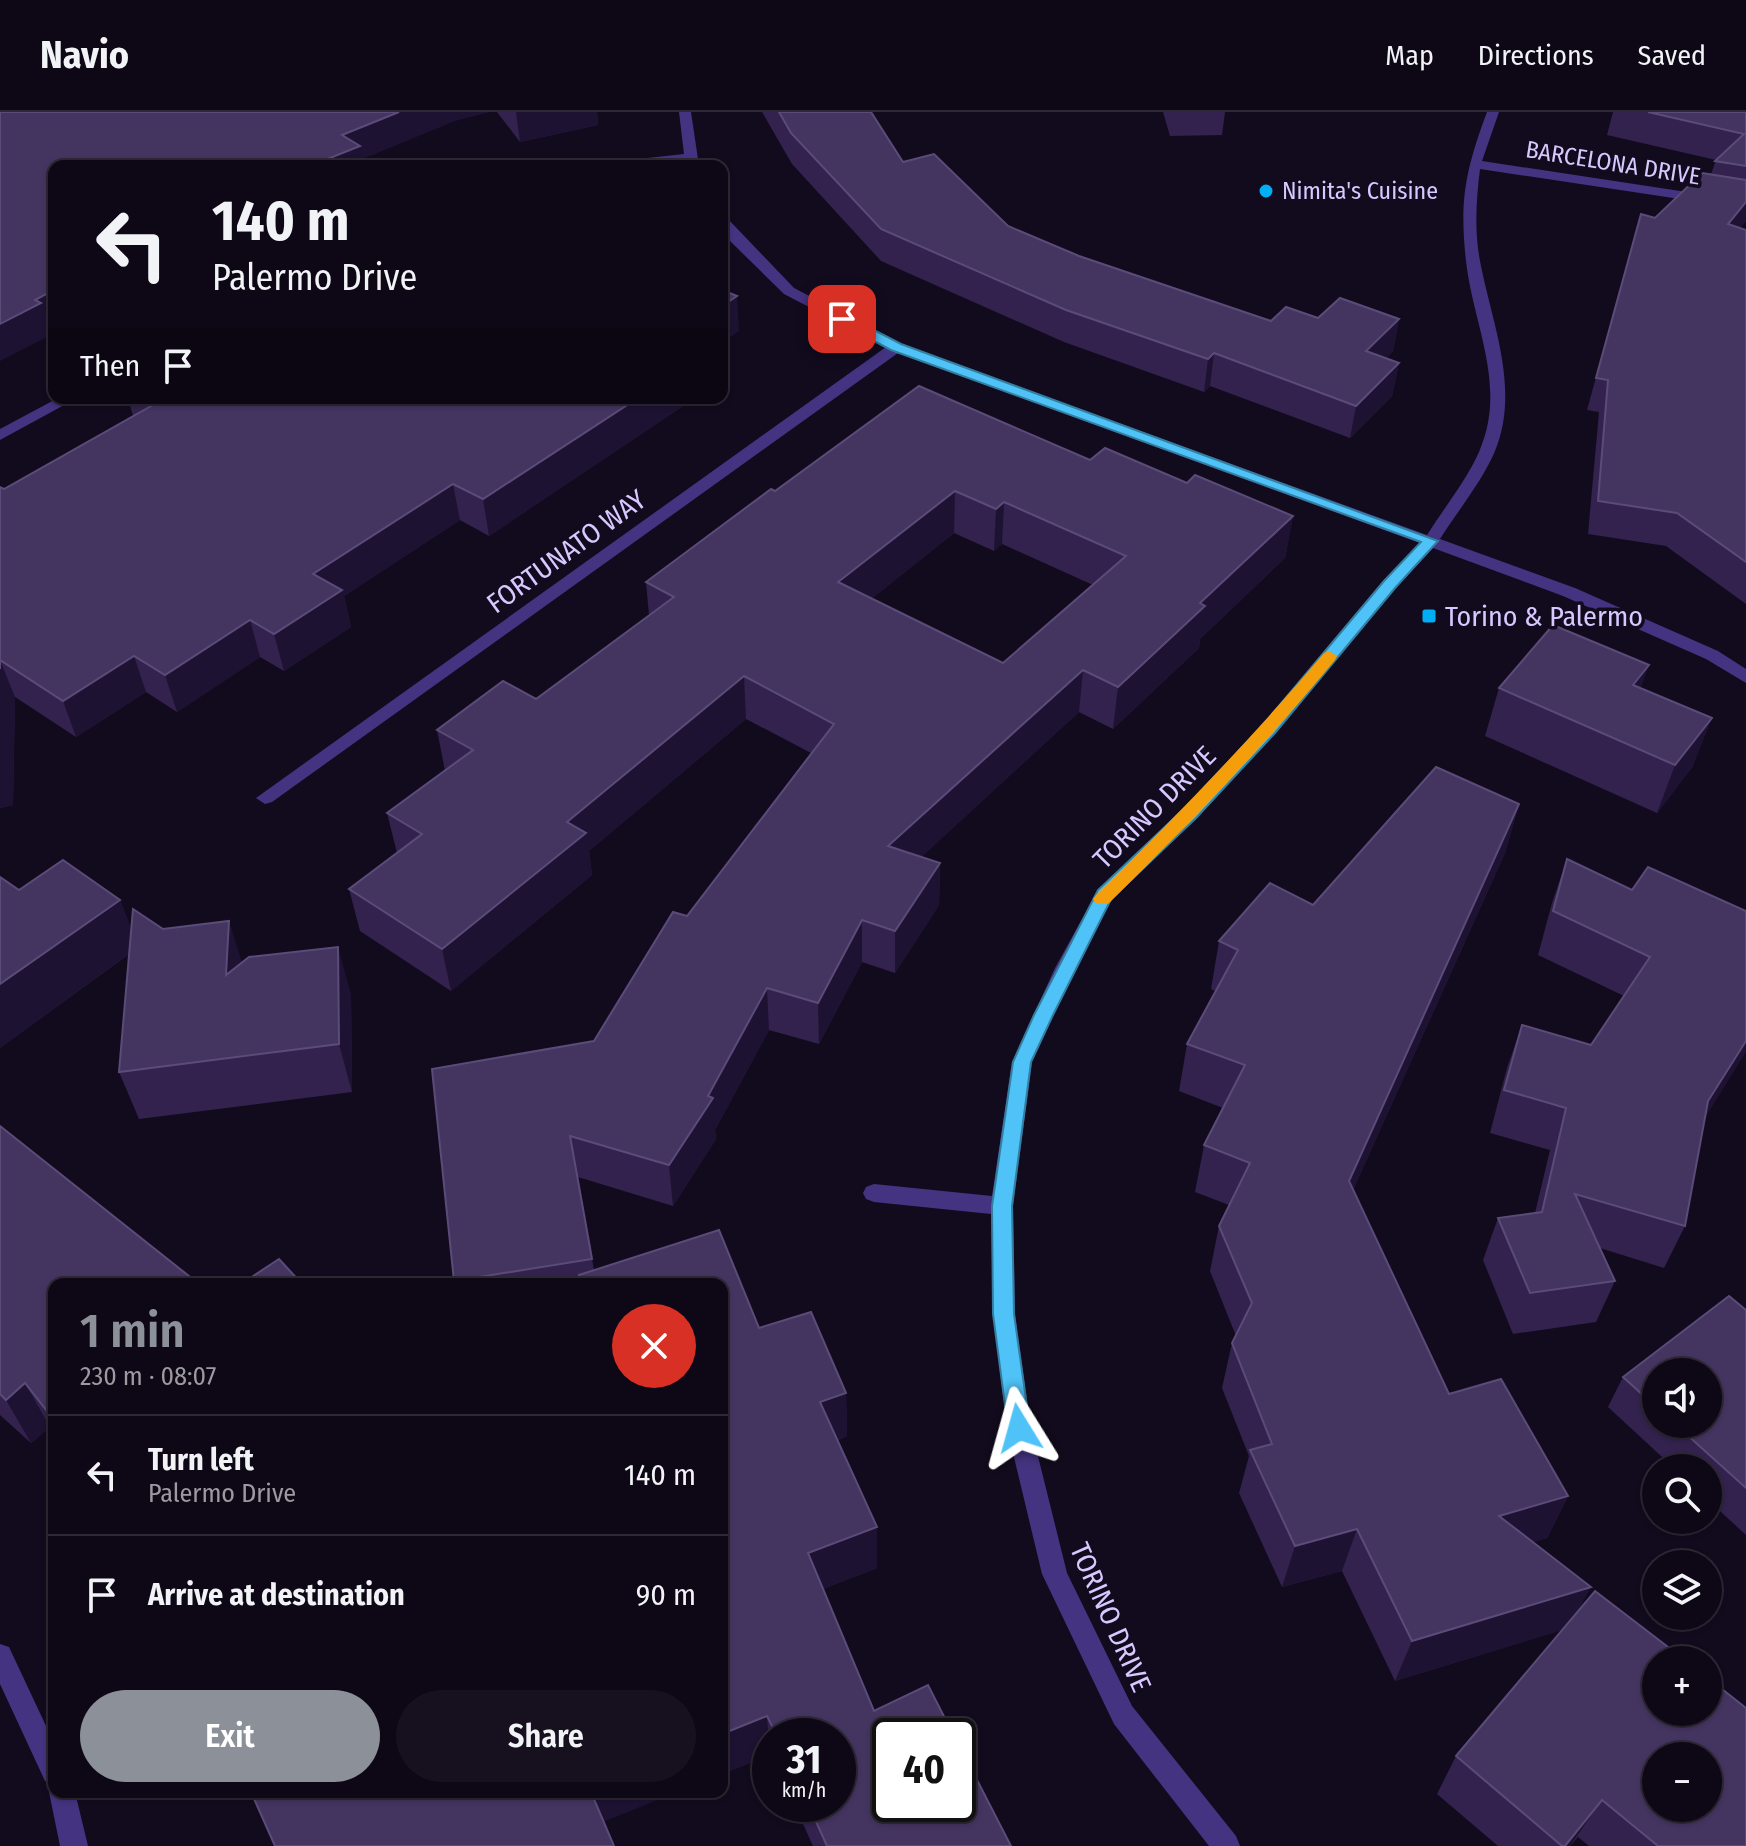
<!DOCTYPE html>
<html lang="en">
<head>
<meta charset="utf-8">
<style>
	:root { --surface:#0e0816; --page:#17111f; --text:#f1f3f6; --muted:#9b9aa1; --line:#2e2935; --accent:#8c9099 }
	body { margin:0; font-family:"Fira Sans Condensed",sans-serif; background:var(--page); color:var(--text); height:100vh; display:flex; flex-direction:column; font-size:30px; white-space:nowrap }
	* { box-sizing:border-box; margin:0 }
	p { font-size:26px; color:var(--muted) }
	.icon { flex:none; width:44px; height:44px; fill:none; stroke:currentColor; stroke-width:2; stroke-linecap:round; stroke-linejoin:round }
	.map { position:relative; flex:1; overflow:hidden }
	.details { position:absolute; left:48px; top:1166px; width:680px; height:520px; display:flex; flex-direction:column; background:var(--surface); border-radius:16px; box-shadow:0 2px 6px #0004,0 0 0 2px var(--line) }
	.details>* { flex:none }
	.guide { position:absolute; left:48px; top:48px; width:680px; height:244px; border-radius:16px; box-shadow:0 2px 6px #0004,0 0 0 2px var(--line); background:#0e0816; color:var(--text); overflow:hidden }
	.controls { position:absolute; left:1642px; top:1246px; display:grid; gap:16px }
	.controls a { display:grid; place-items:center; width:80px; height:80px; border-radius:50%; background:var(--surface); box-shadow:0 2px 6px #0004,0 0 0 2px var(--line); font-size:40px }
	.speed { position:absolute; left:752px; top:1606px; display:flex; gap:16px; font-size:40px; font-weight:700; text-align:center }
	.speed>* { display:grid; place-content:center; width:104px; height:104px; border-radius:50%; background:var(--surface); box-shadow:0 2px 6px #0004,0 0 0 2px var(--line); line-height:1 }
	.speed small { font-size:20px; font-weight:400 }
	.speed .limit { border:4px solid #111; border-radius:12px; background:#fff; color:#111 }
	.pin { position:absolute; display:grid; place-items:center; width:68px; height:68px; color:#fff; margin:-34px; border-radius:16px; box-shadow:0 4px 12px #0006 }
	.me { position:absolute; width:88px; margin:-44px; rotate:352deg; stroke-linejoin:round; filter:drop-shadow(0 0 6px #0008) }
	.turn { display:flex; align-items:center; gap:28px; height:168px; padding:0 32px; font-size:36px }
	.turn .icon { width:104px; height:104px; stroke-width:2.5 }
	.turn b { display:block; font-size:56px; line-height:68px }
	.then { display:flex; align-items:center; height:76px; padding:0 32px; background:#0003; gap:16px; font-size:30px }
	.round { display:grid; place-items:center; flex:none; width:84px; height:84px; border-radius:42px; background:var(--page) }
	.head { display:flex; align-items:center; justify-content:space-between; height:136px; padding:0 32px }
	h1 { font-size:48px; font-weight:600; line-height:60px; color:var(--accent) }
	.action { display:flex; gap:16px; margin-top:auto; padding:16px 32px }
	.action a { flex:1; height:92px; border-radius:48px; background:var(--accent); color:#fff; font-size:32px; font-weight:600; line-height:92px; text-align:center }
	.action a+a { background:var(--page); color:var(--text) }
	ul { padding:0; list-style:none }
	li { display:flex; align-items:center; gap:24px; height:120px; padding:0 32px; border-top:2px solid var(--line) }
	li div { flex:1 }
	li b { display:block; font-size:30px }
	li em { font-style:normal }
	header { display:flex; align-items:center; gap:48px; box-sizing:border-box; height:112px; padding:0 40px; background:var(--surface); border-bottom:2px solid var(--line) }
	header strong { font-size:38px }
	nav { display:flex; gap:44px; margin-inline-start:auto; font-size:28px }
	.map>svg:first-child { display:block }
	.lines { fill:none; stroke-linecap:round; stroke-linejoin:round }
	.minor { fill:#443380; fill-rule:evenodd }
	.wall { fill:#32224d; fill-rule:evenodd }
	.shaded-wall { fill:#1e1232 }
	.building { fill:#443460; stroke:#5b4b79; stroke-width:2; fill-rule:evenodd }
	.route { fill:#4fc3f7; stroke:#337fa1; stroke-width:2 }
	.slow { fill:#f59e0b }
	.poi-dot { fill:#00aff3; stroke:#120b1e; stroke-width:3 }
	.labels { text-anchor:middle; stroke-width:7; stroke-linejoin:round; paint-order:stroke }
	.far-street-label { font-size:24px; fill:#d8c8ff; stroke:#120b1e }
	.far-poi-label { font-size:24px; fill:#d8c8ff; stroke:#120b1e; text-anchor:start }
	.street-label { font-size:28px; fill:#d8c8ff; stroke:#120b1e }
	.poi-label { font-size:28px; fill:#d8c8ff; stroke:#120b1e; text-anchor:start }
</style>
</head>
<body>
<header>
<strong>Navio</strong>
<nav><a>Map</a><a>Directions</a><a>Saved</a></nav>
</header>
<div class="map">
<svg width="1746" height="1734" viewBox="0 0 1746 1734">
	<rect width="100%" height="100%" fill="#120b1e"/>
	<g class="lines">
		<g class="minor">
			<polygon points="679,0 691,0 699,54 685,54 685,50 604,54 611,50 684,42"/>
			<path d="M 1487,0 L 1499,0 L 1482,49 L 1746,89 L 1746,97 L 1480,57 C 1476,89 1474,122 1481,154 C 1493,214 1520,278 1495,339 C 1483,368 1457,400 1440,427 L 1575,476 L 1718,539 L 1746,557 L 1746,571 L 1706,547 L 1563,484 L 1433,436 L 1395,477 L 1275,621 L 1197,706 L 1112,788 L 1075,856 L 1032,950 L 1013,1094 L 1015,1202 L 1031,1316 L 1067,1461 L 1132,1594 L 1236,1724 L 1240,1734 L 1209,1734 L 1114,1612 L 1042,1462 L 1007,1316 L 993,1202 L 991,1102 L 874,1090 L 866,1087 L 863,1081 L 866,1075 L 874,1072 L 992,1084 L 1012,950 L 1055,856 L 1098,778 L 1183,696 L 1263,613 L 1383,469 L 1420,431 L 898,241 L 272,690 L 265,692 L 256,686 L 886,235 L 784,182 L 729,128 L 722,118 L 722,105 L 727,106 L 794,176 L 901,232 L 1427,423 C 1444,396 1466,369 1479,340 C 1508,274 1473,213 1466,149 C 1459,87 1466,57 1487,0 Z"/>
			<polygon points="58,286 77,286 0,328 0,317"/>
			<polygon points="0,1532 9,1535 54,1631 54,1680 75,1680 88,1734 60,1734 49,1680 52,1672 45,1669 0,1572"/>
		</g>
	</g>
	<g class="wall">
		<polygon points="497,0 597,0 598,13 520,30"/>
		<polygon points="762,0 871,0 903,50 1008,114 1079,144 1271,209 1318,206 1399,207 1393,239 1386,246 1399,251 1392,284 1350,326 1210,274 1204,280 1064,230 881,149 792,52"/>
		<polygon points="1163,0 1225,0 1222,23 1170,24"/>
		<polygon points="1613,0 1746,0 1746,109 1740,116 1746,118 1746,492 1666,434 1588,422 1599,300 1587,298 1641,102 1655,106 1711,62 1716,48 1607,23"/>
		<path d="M 919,274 L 1090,348 L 1105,336 L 1187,371 L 1195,363 L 1293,404 L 1285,446 L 1200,527 L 1199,536 L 1113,617 L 1079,600 L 921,745 L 940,751 L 939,793 L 895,861 L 862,850 L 819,932 L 769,918 L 715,1018 L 716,1027 L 673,1094 L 578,1065 L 594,1158 L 719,1118 L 759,1216 L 811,1200 L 846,1281 L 847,1324 L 838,1328 L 877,1415 L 877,1456 L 823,1477 L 874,1599 L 928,1573 L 954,1624 L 890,1624 L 890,1692 L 958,1692 L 958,1631 L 1011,1734 L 813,1734 L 794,1692 L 838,1692 L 838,1624 L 770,1624 L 770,1643 L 722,1662 L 722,1172 L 454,1172 L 432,957 L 594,929 L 673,800 L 687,804 L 811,641 L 746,607 L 589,739 L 592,763 L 451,879 L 360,819 L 349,777 L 397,741 L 387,701 L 445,659 L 437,618 L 503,569 L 536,587 L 649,503 L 646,470 L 771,377 L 775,379 ZM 954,421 L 994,439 L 1002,432 L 1093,473 L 1003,551 L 871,487 Z"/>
		<polygon points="128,286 695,286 489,424 460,408 344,484 351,515 284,559 260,545 177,600 146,580 76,625 15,585 13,693 0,696 0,375 4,377 133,304"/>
		<polygon points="1499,576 1641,576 1693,654 1657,701 1485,624"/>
		<polygon points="1519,692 1505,741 1353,1078 1449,1282 1568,1384 1547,1426 1533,1430 1578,1498 1746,1734 1589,1734 1578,1725 1570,1734 1498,1734 1437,1682 1456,1644 1562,1518 1395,1569 1342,1459 1282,1475 1239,1381 1249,1344 1222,1276 1232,1231 1236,1224 1210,1159 1219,1114 1229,1093 1195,1080 1204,1033 1223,996 1179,979 1187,932 1215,879 1211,877 1219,829 1313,793"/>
		<polygon points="1567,747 1746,939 1705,1005 1685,1114 1664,1156 1600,1136 1615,1169 1596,1210 1513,1222 1483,1148 1498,1106 1535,1101 1550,1038 1490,1021 1507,956 1522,913 1591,933 1624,884 1538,843 1552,791"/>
		<polygon points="0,765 19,778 120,788 131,817 163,817 242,851 351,882 352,980 139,1007 119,960 129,842 0,936"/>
		<polygon points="0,1014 54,1172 54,1321 50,1315 31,1331 0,1303"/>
		<path d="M 1746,1198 L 1746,1423 L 1708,1388 L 1708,1356 L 1674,1356 L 1608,1295 L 1623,1265 ZM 1656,1260 L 1708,1312 L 1656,1312 Z"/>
	</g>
	<g class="shaded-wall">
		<polygon points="399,0 490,0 455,9 363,47 364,54 310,54 342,23"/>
		<polygon points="516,0 597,0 598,13 520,30"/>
		<polygon points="1746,90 1746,109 1718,143 1728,112"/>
		<polygon points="54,178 54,215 49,217 51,223 0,249 0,212 35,188"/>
		<polygon points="737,184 739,219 722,231 722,194"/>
		<polygon points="1399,207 1393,239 1360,272 1366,239"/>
		<polygon points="728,227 730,263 722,268 722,231"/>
		<polygon points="1214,241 1210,274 1204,280 1208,247"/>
		<polygon points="1399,251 1392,284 1350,326 1356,294"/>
		<polygon points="638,286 695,286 489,424 483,387"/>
		<polygon points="453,372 460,408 344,484 351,515 284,559 274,522 313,462"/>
		<polygon points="955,379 954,421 839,513 838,470"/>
		<polygon points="1004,390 1002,432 994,439 996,397"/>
		<polygon points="1293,404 1285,446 1200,527 1199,536 1113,617 1118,575 1200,491"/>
		<polygon points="250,508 260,545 177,600 165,563"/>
		<polygon points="134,544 146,580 76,625 63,589"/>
		<polygon points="0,548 15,585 13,693 0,696"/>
		<polygon points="1649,553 1632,601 1633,573"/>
		<polygon points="1083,558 1079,600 888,776 888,734"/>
		<polygon points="744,564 746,607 589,739 592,763 451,879 442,837 567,710"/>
		<polygon points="1712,606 1693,654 1657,701 1675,653"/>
		<polygon points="1519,692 1505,741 1336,1116 1349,1069"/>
		<polygon points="940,751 939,793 895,861 895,819"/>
		<polygon points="120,788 138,835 0,936 0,872"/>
		<polygon points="862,808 862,850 819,932 818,891"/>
		<polygon points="229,809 244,857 226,863"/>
		<polygon points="338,835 351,882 352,980 339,932"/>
		<polygon points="767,876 769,918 715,1018 716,1027 673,1094 669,1053"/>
		<polygon points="1746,929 1746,939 1689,1032 1708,989"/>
		<polygon points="25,1271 50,1315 31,1331 6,1288"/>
		<polygon points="846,1281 847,1324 822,1333 820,1290"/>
		<polygon points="1568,1384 1547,1426 1480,1446 1499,1404"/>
		<polygon points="877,1415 877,1456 810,1482 808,1441"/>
		<polygon points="1357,1417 1342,1459 1282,1475 1295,1434"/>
		<polygon points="1591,1475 1569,1516 1395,1569 1412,1529"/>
		<polygon points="767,1604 770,1643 722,1662 722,1622"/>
		<polygon points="590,1680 677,1680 598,1712"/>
		<polygon points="1602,1688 1570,1734 1565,1734"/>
	</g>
	<g class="building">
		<polygon points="0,0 399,0 342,23 360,34 310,54 54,54 54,178 35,188 41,191 0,212"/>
		<polygon points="779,0 871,0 903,50 934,42 1008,114 1079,144 1271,209 1286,195 1318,206 1340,186 1399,207 1366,239 1399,251 1356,294 1214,241 1208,247 1066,198 881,117 791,21"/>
		<polygon points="1648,0 1746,0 1746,54 1715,49 1744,22"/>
		<polygon points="1702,61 1746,68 1746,90 1728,112 1746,118 1746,450 1677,401 1598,389 1608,268 1596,266 1641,102 1655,106"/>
		<polygon points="722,178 737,184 722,194"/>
		<path d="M 919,274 L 1090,348 L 1105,336 L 1187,371 L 1195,363 L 1293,404 L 1200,491 L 1205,494 L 1118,575 L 1083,558 L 888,734 L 940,751 L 895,819 L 862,808 L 818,891 L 767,876 L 708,984 L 713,986 L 669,1053 L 570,1024 L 592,1147 L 454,1169 L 432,957 L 594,929 L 673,800 L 687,804 L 834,612 L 744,564 L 567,710 L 586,721 L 442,837 L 349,777 L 422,722 L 387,701 L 473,638 L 437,618 L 503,569 L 536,587 L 674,485 L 646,470 L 771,377 L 775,379 ZM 955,379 L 996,397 L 1004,390 L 1126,444 L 1003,551 L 838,470 Z"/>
		<polygon points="136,286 638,286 483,387 453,372 313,462 342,478 274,522 250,508 165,563 134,544 63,589 0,548 0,557 0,375 4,377 151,294"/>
		<polygon points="1553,513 1649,553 1633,573 1712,606 1675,653 1499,576"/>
		<polygon points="1436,655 1519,692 1349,1069 1449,1282 1501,1267 1568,1384 1499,1404 1591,1475 1412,1529 1357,1417 1295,1434 1250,1338 1272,1332 1232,1231 1252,1191 1219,1114 1250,1051 1204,1033 1245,953 1187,932 1238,838 1219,829 1270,771 1313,793"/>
		<polygon points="1567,747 1632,778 1648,755 1746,799 1746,929 1708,989 1685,1114 1575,1082 1615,1169 1530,1181 1498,1106 1542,1100 1566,996 1504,978 1522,913 1591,933 1650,845 1553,799"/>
		<polygon points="63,748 120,788 0,872 0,765 19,778"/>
		<polygon points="133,797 163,817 229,809 226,863 249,845 338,835 339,932 119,960"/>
		<polygon points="0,1014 199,1172 54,1172 54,1308 25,1271 6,1288 0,1282"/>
		<polygon points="719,1118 759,1216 811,1200 846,1281 820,1290 877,1415 808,1441 874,1599 928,1573 954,1624 890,1624 890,1692 958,1692 958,1631 1011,1734 827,1734 808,1692 838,1692 838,1624 777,1624 767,1604 722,1622 722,1172 582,1172 579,1163"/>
		<polygon points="279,1147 302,1172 241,1172"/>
		<polygon points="1729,1184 1746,1198 1746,1376 1675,1312 1708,1312 1708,1260 1656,1260 1656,1295 1623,1265"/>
		<path d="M 1595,1479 L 1685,1548 L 1656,1548 L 1656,1600 L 1708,1600 L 1708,1566 L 1746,1596 L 1746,1734 L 1658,1734 L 1602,1688 L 1565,1734 L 1562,1734 L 1456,1644 ZM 1656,1644 L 1708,1644 L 1708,1696 L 1656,1696 Z"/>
		<polygon points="251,1680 591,1680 614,1734 275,1734"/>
	</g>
	<polygon class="route" points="838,204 847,204 901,232 1438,429 1395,476 1275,621 1196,706 1111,787 1053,903 1031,950 1012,1094 1014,1202 1030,1316 1026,1322 1019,1325 1011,1322 1008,1316 993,1202 992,1094 1013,950 1034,903 1098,778 1184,697 1263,613 1384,469 1421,430 891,238 838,210"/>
	<path class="slow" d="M 1329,539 L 1337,544 L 1335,548 C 1264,634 1188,714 1108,792 L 1096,792 L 1093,787 L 1096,783 C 1176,705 1252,626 1324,541 Z"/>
	<g class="poi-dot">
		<circle cx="1266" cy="79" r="8"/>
		<rect x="1421" y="496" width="16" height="16" rx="4"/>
	</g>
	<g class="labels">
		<g class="far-street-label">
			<text transform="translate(1613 51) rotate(9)" y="8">BARCELONA DRIVE</text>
		</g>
		<g class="far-poi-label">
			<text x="1282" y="87">Nimita's Cuisine</text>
		</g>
		<g class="street-label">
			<text transform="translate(566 439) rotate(-36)" y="10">FORTUNATO WAY</text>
			<text transform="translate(1154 695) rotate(-45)" y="10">TORINO DRIVE</text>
			<text transform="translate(1111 1505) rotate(66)" y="10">TORINO DRIVE</text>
		</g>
		<g class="poi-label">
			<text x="1445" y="514">Torino &amp; Palermo</text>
		</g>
	</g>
</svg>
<div class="controls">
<a><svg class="icon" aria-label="sound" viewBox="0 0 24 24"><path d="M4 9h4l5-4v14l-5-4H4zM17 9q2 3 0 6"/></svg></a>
<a><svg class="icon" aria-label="search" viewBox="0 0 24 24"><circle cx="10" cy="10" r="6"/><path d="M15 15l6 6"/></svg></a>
<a><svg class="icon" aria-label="layers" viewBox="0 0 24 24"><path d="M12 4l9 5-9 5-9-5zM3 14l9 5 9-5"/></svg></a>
<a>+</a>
<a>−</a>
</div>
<div class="speed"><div>31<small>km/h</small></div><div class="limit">40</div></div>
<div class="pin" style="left:842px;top:207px;background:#d93025"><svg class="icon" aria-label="arrive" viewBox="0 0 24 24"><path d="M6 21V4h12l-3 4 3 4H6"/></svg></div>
<svg class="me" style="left:1019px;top:1316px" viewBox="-20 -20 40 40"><path d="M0-17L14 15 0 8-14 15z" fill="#4fc3f7" stroke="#fff" stroke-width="4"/></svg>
<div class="guide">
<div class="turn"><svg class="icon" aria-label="left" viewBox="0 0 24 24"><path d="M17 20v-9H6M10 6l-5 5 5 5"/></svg><div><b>140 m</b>Palermo Drive</div></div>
<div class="then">Then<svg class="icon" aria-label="arrive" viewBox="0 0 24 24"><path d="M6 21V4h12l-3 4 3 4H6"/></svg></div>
</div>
<section class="details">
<div class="head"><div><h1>1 min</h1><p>230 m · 08:07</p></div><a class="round" style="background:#d93025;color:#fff"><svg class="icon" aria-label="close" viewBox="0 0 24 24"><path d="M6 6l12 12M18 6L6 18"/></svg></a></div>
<ul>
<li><svg class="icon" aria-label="left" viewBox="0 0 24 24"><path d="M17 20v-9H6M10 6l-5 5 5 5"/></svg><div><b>Turn left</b><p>Palermo Drive</p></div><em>140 m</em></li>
<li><svg class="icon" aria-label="arrive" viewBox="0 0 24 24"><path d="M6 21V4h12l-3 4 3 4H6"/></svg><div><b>Arrive at destination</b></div><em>90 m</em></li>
</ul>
<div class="action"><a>Exit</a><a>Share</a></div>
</section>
</div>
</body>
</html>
